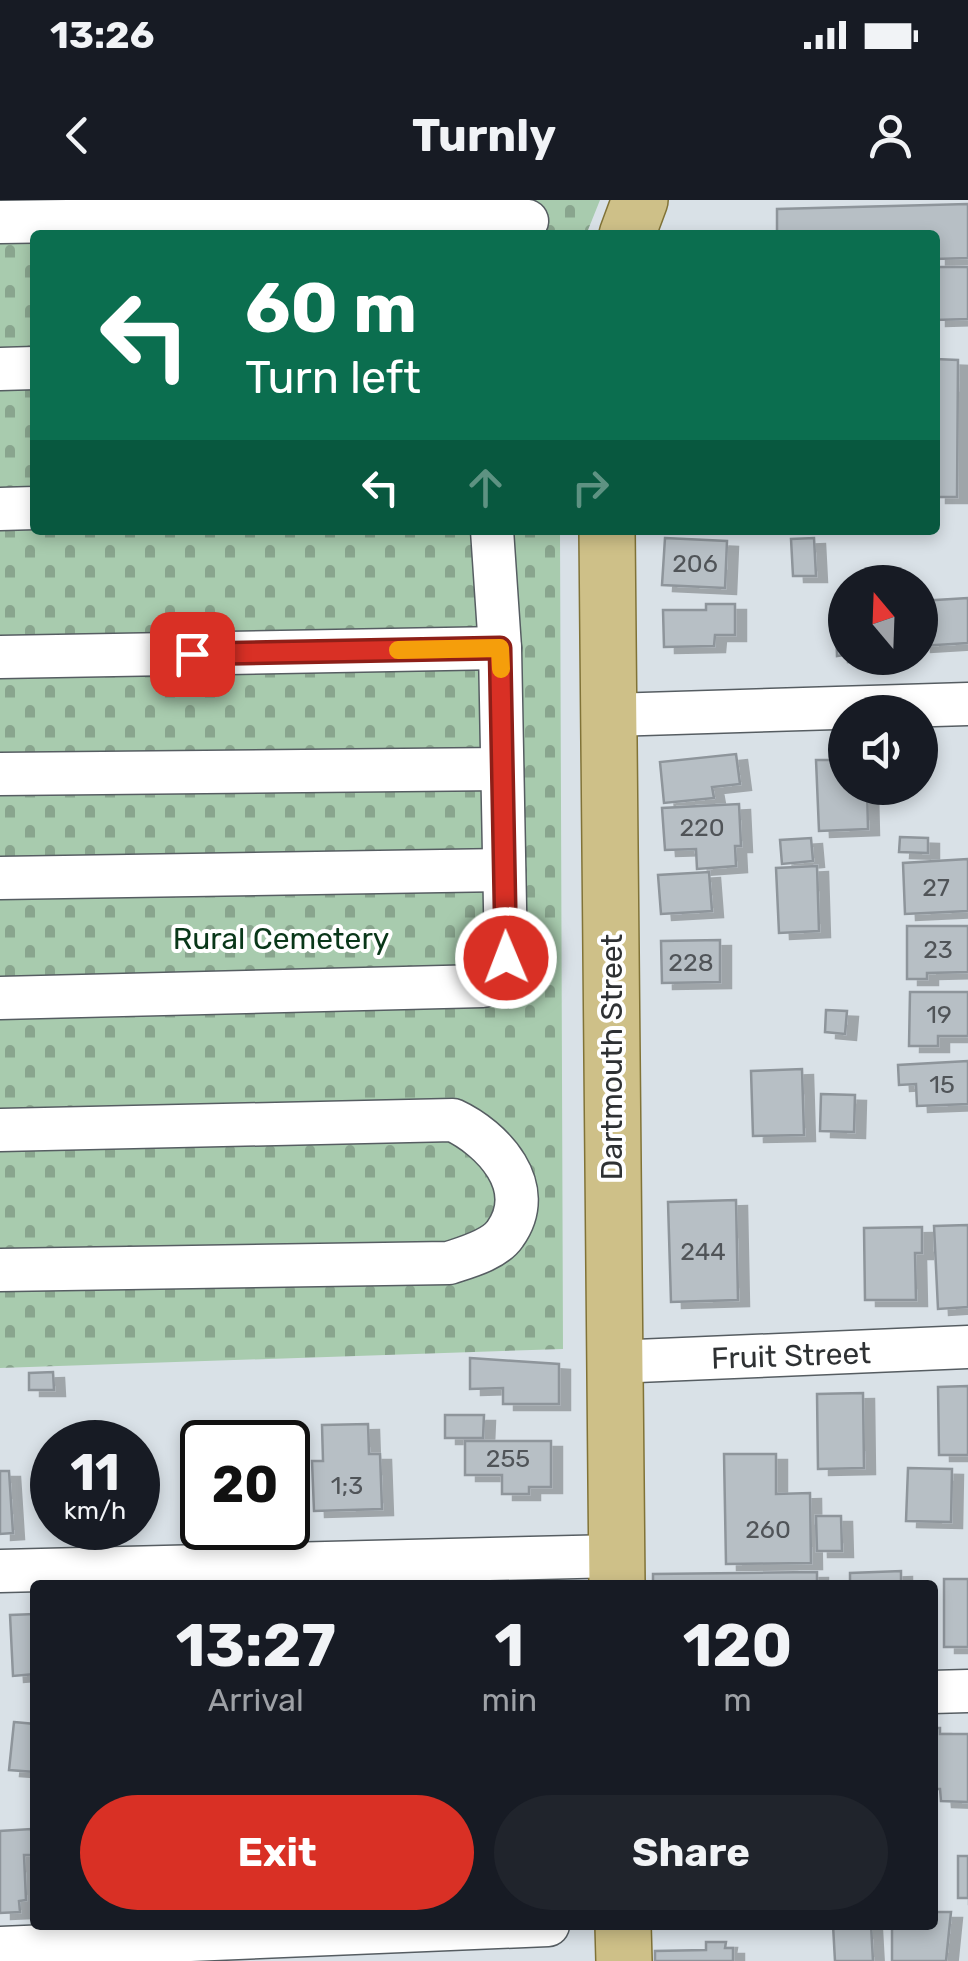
<!DOCTYPE html>
<html lang="en">
<head>
<meta charset="utf-8">
<style>
	:root { --surface:#171b24; --page:#20242c; --text:#f1f3f6; --muted:#9ea1a6; --accent:#d93025 }
	body { margin:0; font-family:Rubik,sans-serif; background:var(--page); color:var(--text); height:100vh; display:flex; flex-direction:column; font-size:38px; white-space:nowrap }
	* { box-sizing:border-box; margin:0 }
	p { font-size:32px; color:var(--muted) }
	.icon { flex:none; width:55px; height:55px; fill:none; stroke:currentColor; stroke-width:2; stroke-linecap:round; stroke-linejoin:round }
	.map { position:relative; flex:1; overflow:hidden }
	.details { position:absolute; left:30px; top:1380px; width:908px; height:350px; display:flex; flex-direction:column; background:var(--surface); border-radius:10px; box-shadow:0 5px 15px #0003 }
	.details>* { flex:none }
	.banner { position:absolute; left:30px; top:30px; width:910px; height:305px; border-radius:10px; box-shadow:0 5px 15px #0003; background:#0b6e4f; color:#fff; overflow:hidden }
	.needle { width:65px; rotate:341deg }
	.tools { position:absolute; left:828px; top:365px; display:grid; gap:20px }
	.tools a { display:grid; place-items:center; width:110px; height:110px; border-radius:50%; background:var(--surface); box-shadow:0 5px 15px #0003; font-size:50px }
	.speed { position:absolute; left:30px; top:1220px; display:flex; gap:20px; font-size:50px; font-weight:700; text-align:center }
	.speed>* { display:grid; place-content:center; width:130px; height:130px; border-radius:50%; background:var(--surface); box-shadow:0 5px 15px #0003; line-height:1 }
	.speed small { font-size:25px; font-weight:400 }
	.speed .limit { border:5px solid #111; border-radius:15px; background:#fff; color:#111 }
	.pin { position:absolute; display:grid; place-items:center; width:85px; height:85px; color:#fff; margin:-42px; border-radius:20px; box-shadow:0 5px 15px #0006 }
	.me { position:absolute; width:110px; margin:-55px; rotate:359deg; stroke-linejoin:round; filter:drop-shadow(0 0 8px #0008) }
	.turn { display:flex; align-items:center; gap:35px; height:210px; padding:0 50px; font-size:45px }
	.turn .icon { width:130px; height:130px; stroke-width:2.5 }
	.turn b { display:block; font-size:70px; line-height:85px }
	.lanes { display:flex; align-items:center; height:95px; padding:0 50px; background:#0003; justify-content:center; gap:50px; direction:ltr }
	.lanes .off { opacity:.35 }
	.eta { display:flex; justify-content:space-evenly; align-items:center; height:170px; text-align:center }
	.eta b { font-size:60px; font-weight:700; line-height:70px }
	.primary-button { display:flex; gap:20px; margin-top:auto; padding:20px 50px }
	.primary-button a { flex:1; height:115px; border-radius:60px; background:var(--accent); color:#fff; font-size:40px; font-weight:700; line-height:115px; text-align:center }
	.primary-button a+a { background:var(--page); color:var(--text) }
	.status { display:flex; justify-content:space-between; align-items:center; height:70px; padding:0 50px; background:var(--surface); direction:ltr }
	.status svg { height:28px; fill:currentColor }
	header { display:flex; justify-content:space-between; align-items:center; height:130px; padding:0 50px; background:var(--surface); font-size:45px; font-weight:700 }
	.map>svg:first-child { display:block }
	.cemetery { fill:url(#cemetery-stones) }
	.building { fill:#b7bfc5; stroke:#8e959b; stroke-width:2.5; filter:url(#shadow) }
	.lines { fill:none; stroke-linecap:round; stroke-linejoin:round }
	.minor-casing { stroke:#565d62; stroke-width:45 }
	.major-casing { stroke:#817337; stroke-width:58 }
	.minor { stroke:#fff; stroke-width:42 }
	.major { stroke:#cec088; stroke-width:55 }
	.route-casing { stroke:#8d1f18; stroke-width:25 }
	.route { stroke:#d93025; stroke-width:18 }
	.slow { stroke:#f59e0b; stroke-width:18 }
	.labels { text-anchor:middle; stroke-width:8; stroke-linejoin:round; paint-order:stroke }
	.number-label { font-size:25px; fill:#505458 }
	.park-label { font-size:30px; fill:#093719; stroke:#fff }
	.street-label { font-size:30px; fill:#2e3133; stroke:#fff }
</style>
</head>
<body>
<div class="status"><b>13:26</b><svg viewBox="0 0 49 12"><path d="M0 12V9h3v3zM5 12V6h3v6zM10 12V3h3v9zM15 12V0h3v12zM26 1h20v11H26zM47 4h2v5h-2z"/></svg></div>
<header><svg class="icon" aria-label="back" viewBox="0 0 24 24"><path d="M15 5l-7 7 7 7"/></svg>Turnly<svg class="icon" aria-label="person" viewBox="0 0 24 24"><circle cx="12" cy="8" r="4"/><path d="M4 21q1-7 8-7t8 7"/></svg></header>
<div class="map">
<svg width="968" height="1761" viewBox="0 0 968 1761">
	<defs>
		<pattern id="cemetery-stones" width="16" height="16" patternUnits="userSpaceOnUse" patternTransform="scale(2.5)"><rect width="16" height="16" fill="#a8cbae"/><path d="M2 7V4a2 2 0 0 1 4 0v3zM10 15v-3a2 2 0 0 1 4 0v3z" fill="#89a58e"/></pattern>
		<filter id="shadow"><feDropShadow dx="11" dy="6" stdDeviation="0" flood-color="#0004"/></filter>
	</defs>
	<rect width="100%" height="100%" fill="#d9e1e7"/>
	<polygon class="cemetery" points="0,0 600,0 586,35 35,35 35,330 560,330 563,1149 0,1168"/>
	<g class="building">
		<polygon points="968,4 968,58 935,59 935,35 777,35 777,9"/>
		<polygon points="935,67 968,67 968,119 935,120"/>
		<polygon points="935,159 958,160 957,297 935,297"/>
		<polygon points="665,338 727,341 725,388 662,385"/>
		<polygon points="814,338 816,376 793,376 791,339"/>
		<polygon points="968,398 968,443 920,446 920,401"/>
		<polygon points="706,404 735,404 735,435 715,435 714,446 664,447 663,410 706,410"/>
		<polygon points="845,423 845,455 837,456 836,424"/>
		<polygon points="838,550 845,550 845,588 867,588 868,629 819,631 816,560 838,560"/>
		<polygon points="736,554 740,584 712,587 714,598 664,603 660,562"/>
		<polygon points="739,604 741,646 735,646 736,666 697,669 696,649 665,650 662,608"/>
		<polygon points="900,637 928,638 928,653 899,652"/>
		<polygon points="811,638 813,661 782,664 780,640"/>
		<polygon points="968,659 968,711 905,714 903,663"/>
		<polygon points="817,666 819,731 779,733 776,668"/>
		<polygon points="709,672 712,711 661,714 658,675"/>
		<polygon points="907,726 968,726 968,772 927,773 927,779 907,779"/>
		<polygon points="720,740 720,782 662,783 661,741"/>
		<polygon points="910,792 968,792 968,836 938,836 938,846 909,846"/>
		<polygon points="826,810 847,811 845,834 825,832"/>
		<polygon points="968,861 968,904 917,906 916,884 899,885 898,865"/>
		<polygon points="802,869 804,935 753,936 751,871"/>
		<polygon points="821,894 855,895 854,932 820,931"/>
		<polygon points="736,1000 738,1100 671,1102 668,1002"/>
		<polygon points="968,1025 968,1107 938,1109 934,1026"/>
		<polygon points="922,1027 922,1053 915,1053 916,1100 865,1100 864,1028"/>
		<polygon points="470,1158 559,1164 559,1204 503,1204 503,1188 470,1189"/>
		<polygon points="53,1172 54,1190 29,1190 29,1173"/>
		<polygon points="968,1186 968,1255 939,1255 938,1187"/>
		<polygon points="863,1193 864,1268 818,1269 817,1194"/>
		<polygon points="445,1215 484,1215 483,1238 445,1238"/>
		<polygon points="368,1224 369,1254 380,1254 382,1309 314,1311 312,1261 323,1261 322,1225"/>
		<polygon points="465,1241 551,1241 551,1287 529,1287 529,1294 502,1294 502,1275 465,1275"/>
		<polygon points="724,1254 776,1254 776,1294 810,1293 811,1363 726,1364"/>
		<polygon points="908,1268 952,1269 951,1322 906,1321"/>
		<polygon points="0,1271 9,1271 13,1333 0,1334"/>
		<polygon points="816,1316 841,1316 842,1351 817,1351"/>
		<polygon points="901,1371 901,1385 850,1385 850,1373"/>
		<polygon points="817,1372 817,1385 653,1385 653,1374"/>
		<rect x="944" y="1379" width="24" height="68"/>
		<polygon points="35,1414 35,1474 13,1476 10,1415"/>
		<polygon points="14,1522 35,1524 35,1572 9,1570"/>
		<polygon points="932,1528 940,1528 940,1534 968,1534 968,1602 941,1601 940,1589 932,1589"/>
		<polygon points="31,1629 33,1655 24,1655 26,1700 19,1701 20,1712 0,1713 0,1631"/>
		<rect x="958" y="1656" width="10" height="42"/>
		<polygon points="932,1712 951,1712 946,1761 892,1761 892,1725 932,1725"/>
		<polygon points="833,1725 871,1725 873,1761 835,1761"/>
		<polygon points="706,1742 726,1742 725,1748 733,1748 733,1761 655,1761 655,1751 706,1750"/>
	</g>
	<g class="lines">
		<g class="minor-casing">
			<g id="minor">
				<polyline points="0,22 470,15 527,21"/>
				<polyline points="0,169 35,168"/>
				<polyline points="0,309 35,308"/>
				<polyline points="0,457 500,448"/>
				<polyline points="611,515 968,504"/>
				<polyline points="0,574 502,569"/>
				<polyline points="0,678 504,670"/>
				<polyline points="0,798 483,786 506,758 500,448 492,330"/>
				<path d="M 0,930 L 453,920 C 492,938 539,987 505,1034 C 494,1050 467,1057 449,1063 L 0,1070"/>
				<polyline points="613,1162 968,1147"/>
				<polyline points="0,1371 616,1356"/>
				<polyline points="932,1492 968,1491"/>
				<polyline points="0,1748 548,1725"/>
			</g>
		</g>
		<g class="major-casing">
			<g id="major">
				<polyline points="627,35 640,0"/>
				<polyline points="607,330 617,1385"/>
				<polyline points="623,1725 624,1761"/>
			</g>
		</g>
		<use href="#minor" class="minor"/>
		<use href="#major" class="major"/>
	</g>
	<g class="lines">
		<g class="route-casing">
			<polyline id="route" points="192,454 500,448 506,758"/>
		</g>
		<use href="#route" class="route"/>
		<polyline class="slow" points="398,450 500,448 501,469"/>
	</g>
	<g class="labels">
		<g class="number-label">
			<text x="695" y="372">206</text>
			<text x="702" y="636">220</text>
			<text x="936" y="696">27</text>
			<text x="938" y="758">23</text>
			<text x="691" y="771">228</text>
			<text x="939" y="823">19</text>
			<text x="942" y="893">15</text>
			<text x="703" y="1060">244</text>
			<text x="508" y="1267">255</text>
			<text x="347" y="1294">1;3</text>
			<text x="768" y="1338">260</text>
		</g>
		<g class="park-label">
			<text x="281" y="749">Rural Cemetery</text>
		</g>
		<g class="street-label">
			<text transform="translate(612 857) rotate(-90)" y="10">Dartmouth Street</text>
			<text transform="translate(791 1156) rotate(-2)" y="10">Fruit Street</text>
		</g>
	</g>
</svg>
<div class="tools">
<a><svg class="needle" viewBox="-14 -14 28 28"><path d="M0-13l5 13h-10z" fill="#e53935"/><path d="M0 13l5-13h-10z" fill="#9ea1a6"/></svg></a>
<a><svg class="icon" aria-label="sound" viewBox="0 0 24 24"><path d="M4 9h4l5-4v14l-5-4H4zM17 9q2 3 0 6"/></svg></a>
</div>
<div class="speed"><div>11<small>km/h</small></div><div class="limit">20</div></div>
<div class="pin" style="left:192px;top:454px;background:#d93025"><svg class="icon" aria-label="arrive" viewBox="0 0 24 24"><path d="M6 21V4h12l-3 4 3 4H6"/></svg></div>
<svg class="me" style="left:506px;top:758px" viewBox="-20 -20 40 40"><circle r="17" fill="#d93025" stroke="#fff" stroke-width="3"/><path d="M0-11L8 9 0 5-8 9z" fill="#fff"/></svg>
<div class="banner">
<div class="turn"><svg class="icon" aria-label="left" viewBox="0 0 24 24"><path d="M17 20v-9H6M10 6l-5 5 5 5"/></svg><div><b>60 m</b>Turn left</div></div>
<div class="lanes"><svg class="icon" aria-label="left" viewBox="0 0 24 24"><path d="M17 20v-9H6M10 6l-5 5 5 5"/></svg><svg class="icon off" aria-label="ahead" viewBox="0 0 24 24"><path d="M12 20V5M6 11l6-6 6 6"/></svg><svg class="icon off" aria-label="right" viewBox="0 0 24 24"><path d="M7 20v-9h11M14 6l5 5-5 5"/></svg></div>
</div>
<section class="details">
<div class="eta">
<div><b>13:27</b><p>Arrival</p></div>
<div><b>1</b><p>min</p></div>
<div><b>120</b><p>m</p></div>
</div>
<div class="primary-button"><a>Exit</a><a>Share</a></div>
</section>
</div>
</body>
</html>
